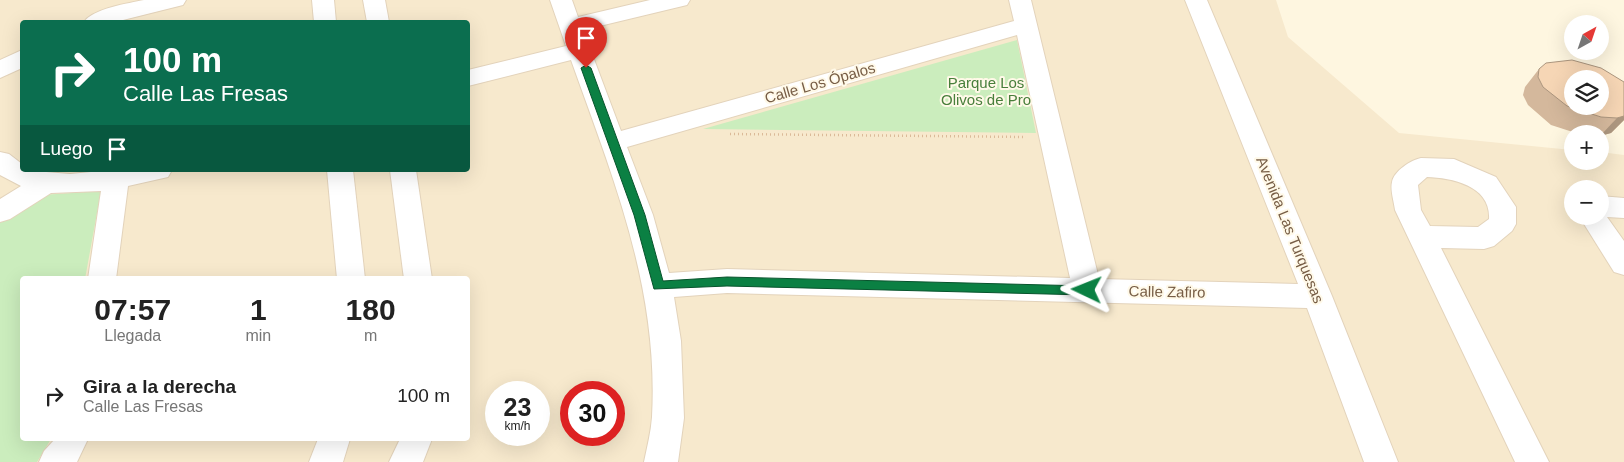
<!DOCTYPE html>
<html lang="es">
<head>
<meta charset="utf-8">
<style>
	:root { --surface:#fff; --page:#f2f2f2; --text:#222; --muted:#767676 }
	body { margin:0; font-family:Helvetica,sans-serif; background:var(--page); color:var(--text); height:100vh; display:flex; flex-direction:column; font-size:19px; white-space:nowrap }
	* { box-sizing:border-box; margin:0 }
	p { font-size:16px; color:var(--muted) }
	.icon { flex:none; width:28px; height:28px; fill:none; stroke:currentColor; stroke-width:2; stroke-linecap:round; stroke-linejoin:round }
	.map { position:relative; flex:1; overflow:hidden }
	.side { position:absolute; left:20px; top:276px; width:450px; height:165px; display:flex; flex-direction:column; background:var(--surface); border-radius:5px; box-shadow:0 5px 20px #0002 }
	.side>* { flex:none }
	.banner { position:absolute; left:20px; top:20px; width:450px; height:152px; border-radius:5px; box-shadow:0 5px 20px #0002; background:#0b6e4f; color:#fff; overflow:hidden }
	.needle { width:32px; rotate:40deg }
	.buttons { position:absolute; left:1564px; top:15px; display:grid; gap:10px }
	.buttons a { display:grid; place-items:center; width:45px; height:45px; border-radius:50%; background:var(--surface); box-shadow:0 5px 20px #0002; font-size:25px }
	.speed { position:absolute; left:485px; top:381px; display:flex; gap:10px; font-size:25px; font-weight:700; text-align:center }
	.speed>* { display:grid; place-content:center; width:65px; height:65px; border-radius:50%; background:var(--surface); box-shadow:0 5px 20px #0002; line-height:1 }
	.speed small { font-size:12px; font-weight:400 }
	.speed .limit { border:8px solid #d22; background:#fff; color:#111 }
	.pin { position:absolute; display:grid; place-items:center; width:42px; height:42px; color:#fff; margin:-51px -21px; border-radius:50% 50% 50% 0; rotate:-45deg; box-shadow:0 0 5px #0007 }
	.pin .icon { rotate:45deg }
	.me { position:absolute; width:55px; margin:-28px; rotate:272deg; stroke-linejoin:round; filter:drop-shadow(0 0 4px #0008) }
	.turn { display:flex; align-items:center; gap:18px; height:105px; padding:0 20px; font-size:22px }
	.turn .icon { width:65px; height:65px; stroke-width:2.5 }
	.turn b { display:block; font-size:35px; line-height:42px }
	.then { display:flex; align-items:center; height:48px; padding:0 20px; background:#0003; gap:10px; font-size:19px }
	.eta { display:flex; justify-content:space-evenly; align-items:center; height:85px; text-align:center }
	.eta b { font-size:30px; font-weight:700; line-height:35px }
	ul { padding:0; list-style:none }
	li { display:flex; align-items:center; gap:15px; height:70px; padding:0 20px }
	li div { flex:1 }
	li b { display:block; font-size:19px }
	li em { font-style:normal }
	.map>svg:first-child { display:block }
	.residential { fill:#f7e9cd; fill-rule:evenodd }
	.green { fill:#cbedbd }
	.lines { fill:none; stroke-linecap:round; stroke-linejoin:round }
	.minor-casing { stroke:#e3d3bb; stroke-width:2 }
	.path { stroke:#dbba98; stroke-width:2.5; stroke-dasharray:1 3; stroke-linecap:butt }
	.minor { fill:#fff; fill-rule:evenodd }
	.wall { fill:#d4b89c }
	.shaded-wall { fill:#ac967f }
	.building { fill:#f6d6b5; stroke:#ac967f; fill-rule:evenodd }
	.route { fill:#0b8043; stroke:#07532c }
	.labels { text-anchor:middle; stroke-width:4; stroke-linejoin:round; paint-order:stroke }
	.street-label { font-size:15px; fill:#775d45; stroke:#fff9e8 }
	.park-label { font-size:15px; fill:#487f3b; stroke:#fff9e8 }
</style>
</head>
<body>
<div class="map">
<svg width="1624" height="462" viewBox="0 0 1624 462">
	<rect width="100%" height="100%" fill="#fef6e0"/>
	<path class="residential" d="M 0,0 L 1276,0 L 1288,37 L 1399,133 L 1572,150 L 1572,161 L 1600,161 L 1600,152 L 1624,155 L 1624,462 L 0,462 ZM 22,22 L 468,22 L 468,170 L 22,170 ZM 1572,189 L 1600,189 L 1600,216 L 1572,216 ZM 22,279 L 468,279 L 468,439 L 22,439 ZM 496,392 L 539,392 L 539,435 L 496,435 ZM 571,392 L 614,392 L 614,435 L 571,435 Z"/>
	<g class="green">
		<polygon points="1017,40 1036,133 703,129"/>
		<polygon points="101,191 85,279 22,279 22,439 51,439 37,462 0,462 0,222 42,195"/>
	</g>
	<g class="lines">
		<g class="minor-casing">
			<g id="minor">
				<path d="M 144,0 L 186,0 L 183,5 L 115,22 L 84,22 C 92,9 129,3 144,0 Z"/>
				<polygon points="312,0 334,0 336,22 314,22"/>
				<polygon points="363,0 385,0 389,22 367,22"/>
				<path d="M 550,0 L 572,0 L 578,17 L 650,0 L 690,0 L 687,5 L 583,30 L 621,131 L 1014,21 L 1009,0 L 1031,0 L 1099,279 L 1298,284 L 1185,0 L 1207,0 L 1332,296 L 1398,462 L 1364,462 L 1307,308 L 727,293 L 674,297 L 681,341 L 684,418 L 678,462 L 644,462 C 647,447 651,432 652,417 C 659,288 613,178 571,60 L 468,86 L 468,70 L 566,46 ZM 1017,35 L 1070,278 L 727,269 L 669,273 L 653,215 L 627,147 Z"/>
				<polygon points="22,50 22,68 0,78 0,60"/>
				<polygon points="0,152 9,154 22,164 22,170 70,174 112,170 172,170 168,177 128,186 116,279 88,279 101,191 51,193 10,219 0,222 0,199 21,186 0,175"/>
				<path d="M 1421,158 L 1454,159 L 1496,177 L 1516,207 L 1516,224 L 1512,231 L 1494,246 L 1484,249 L 1441,248 L 1549,462 L 1515,462 L 1395,210 C 1394,202 1390,190 1392,182 C 1394,171 1411,160 1421,158 ZM 1427,177 C 1453,178 1491,186 1489,219 L 1478,227 L 1430,226 L 1421,210 L 1418,185 Z"/>
				<polygon points="327,170 353,170 365,279 337,279"/>
				<polygon points="390,170 416,170 432,279 404,279"/>
				<polygon points="1600,196 1624,198 1624,218 1607,217 1624,241 1624,275 1614,272 1579,216 1600,216"/>
				<polygon points="55,439 88,439 77,462 39,462 44,451"/>
				<polygon points="318,439 350,439 343,462 309,462"/>
				<polygon points="400,439 432,439 423,462 389,462"/>
			</g>
		</g>
		<polyline class="path" points="730,134 1026,137"/>
		<use href="#minor" class="minor"/>
	</g>
	<polygon class="wall" points="1539,69 1624,82 1624,120 1611,133 1600,136 1600,134 1579,134 1551,125 1528,105 1523,95 1525,87"/>
	<polygon class="shaded-wall" points="1624,116 1624,120 1611,133 1600,136 1617,118"/>
	<path class="building" d="M 1572,60 L 1601,68 L 1624,82 L 1624,116 L 1617,118 L 1601,117 L 1567,106 L 1543,87 L 1538,77 L 1539,69 L 1546,63 ZM 1572,79 L 1600,79 L 1600,106 L 1572,106 Z"/>
	<polygon class="route" points="586,65 591,68 645,215 663,281 727,277 1087,286 1093,290 1087,295 727,286 654,289 634,215 581,68"/>
	<g class="labels">
		<g class="street-label">
			<text transform="translate(820 83) rotate(-16)" y="5">Calle Los Ópalos</text>
			<text transform="translate(1290 230) rotate(68)" y="5">Avenida Las Turquesas</text>
			<text transform="translate(1167 292) rotate(1)" y="5">Calle Zafiro</text>
		</g>
		<g class="park-label">
			<text x="986" y="88">Parque Los<tspan x="986" dy="17">Olivos de Pro</tspan></text>
		</g>
	</g>
</svg>
<div class="buttons">
<a><svg class="needle" viewBox="-14 -14 28 28"><path d="M0-13l5 13h-10z" fill="#e53935"/><path d="M0 13l5-13h-10z" fill="#767676"/></svg></a>
<a><svg class="icon" aria-label="layers" viewBox="0 0 24 24"><path d="M12 4l9 5-9 5-9-5zM3 14l9 5 9-5"/></svg></a>
<a>+</a>
<a>−</a>
</div>
<div class="speed"><div>23<small>km/h</small></div><div class="limit">30</div></div>
<div class="pin" style="left:586px;top:68px;background:#d93025"><svg class="icon" aria-label="arrive" viewBox="0 0 24 24"><path d="M6 21V4h12l-3 4 3 4H6"/></svg></div>
<svg class="me" style="left:1087px;top:290px" viewBox="-20 -20 40 40"><path d="M0-17L14 15 0 8-14 15z" fill="#0b8043" stroke="#fff" stroke-width="4"/></svg>
<div class="banner">
<div class="turn"><svg class="icon" aria-label="right" viewBox="0 0 24 24"><path d="M7 20v-9h11M14 6l5 5-5 5"/></svg><div><b>100 m</b>Calle Las Fresas</div></div>
<div class="then">Luego<svg class="icon" aria-label="arrive" viewBox="0 0 24 24"><path d="M6 21V4h12l-3 4 3 4H6"/></svg></div>
</div>
<section class="side">
<div class="eta">
<div><b>07:57</b><p>Llegada</p></div>
<div><b>1</b><p>min</p></div>
<div><b>180</b><p>m</p></div>
</div>
<ul>
<li><svg class="icon" aria-label="right" viewBox="0 0 24 24"><path d="M7 20v-9h11M14 6l5 5-5 5"/></svg><div><b>Gira a la derecha</b><p>Calle Las Fresas</p></div><em>100 m</em></li>
</ul>
</section>
</div>
</body>
</html>
